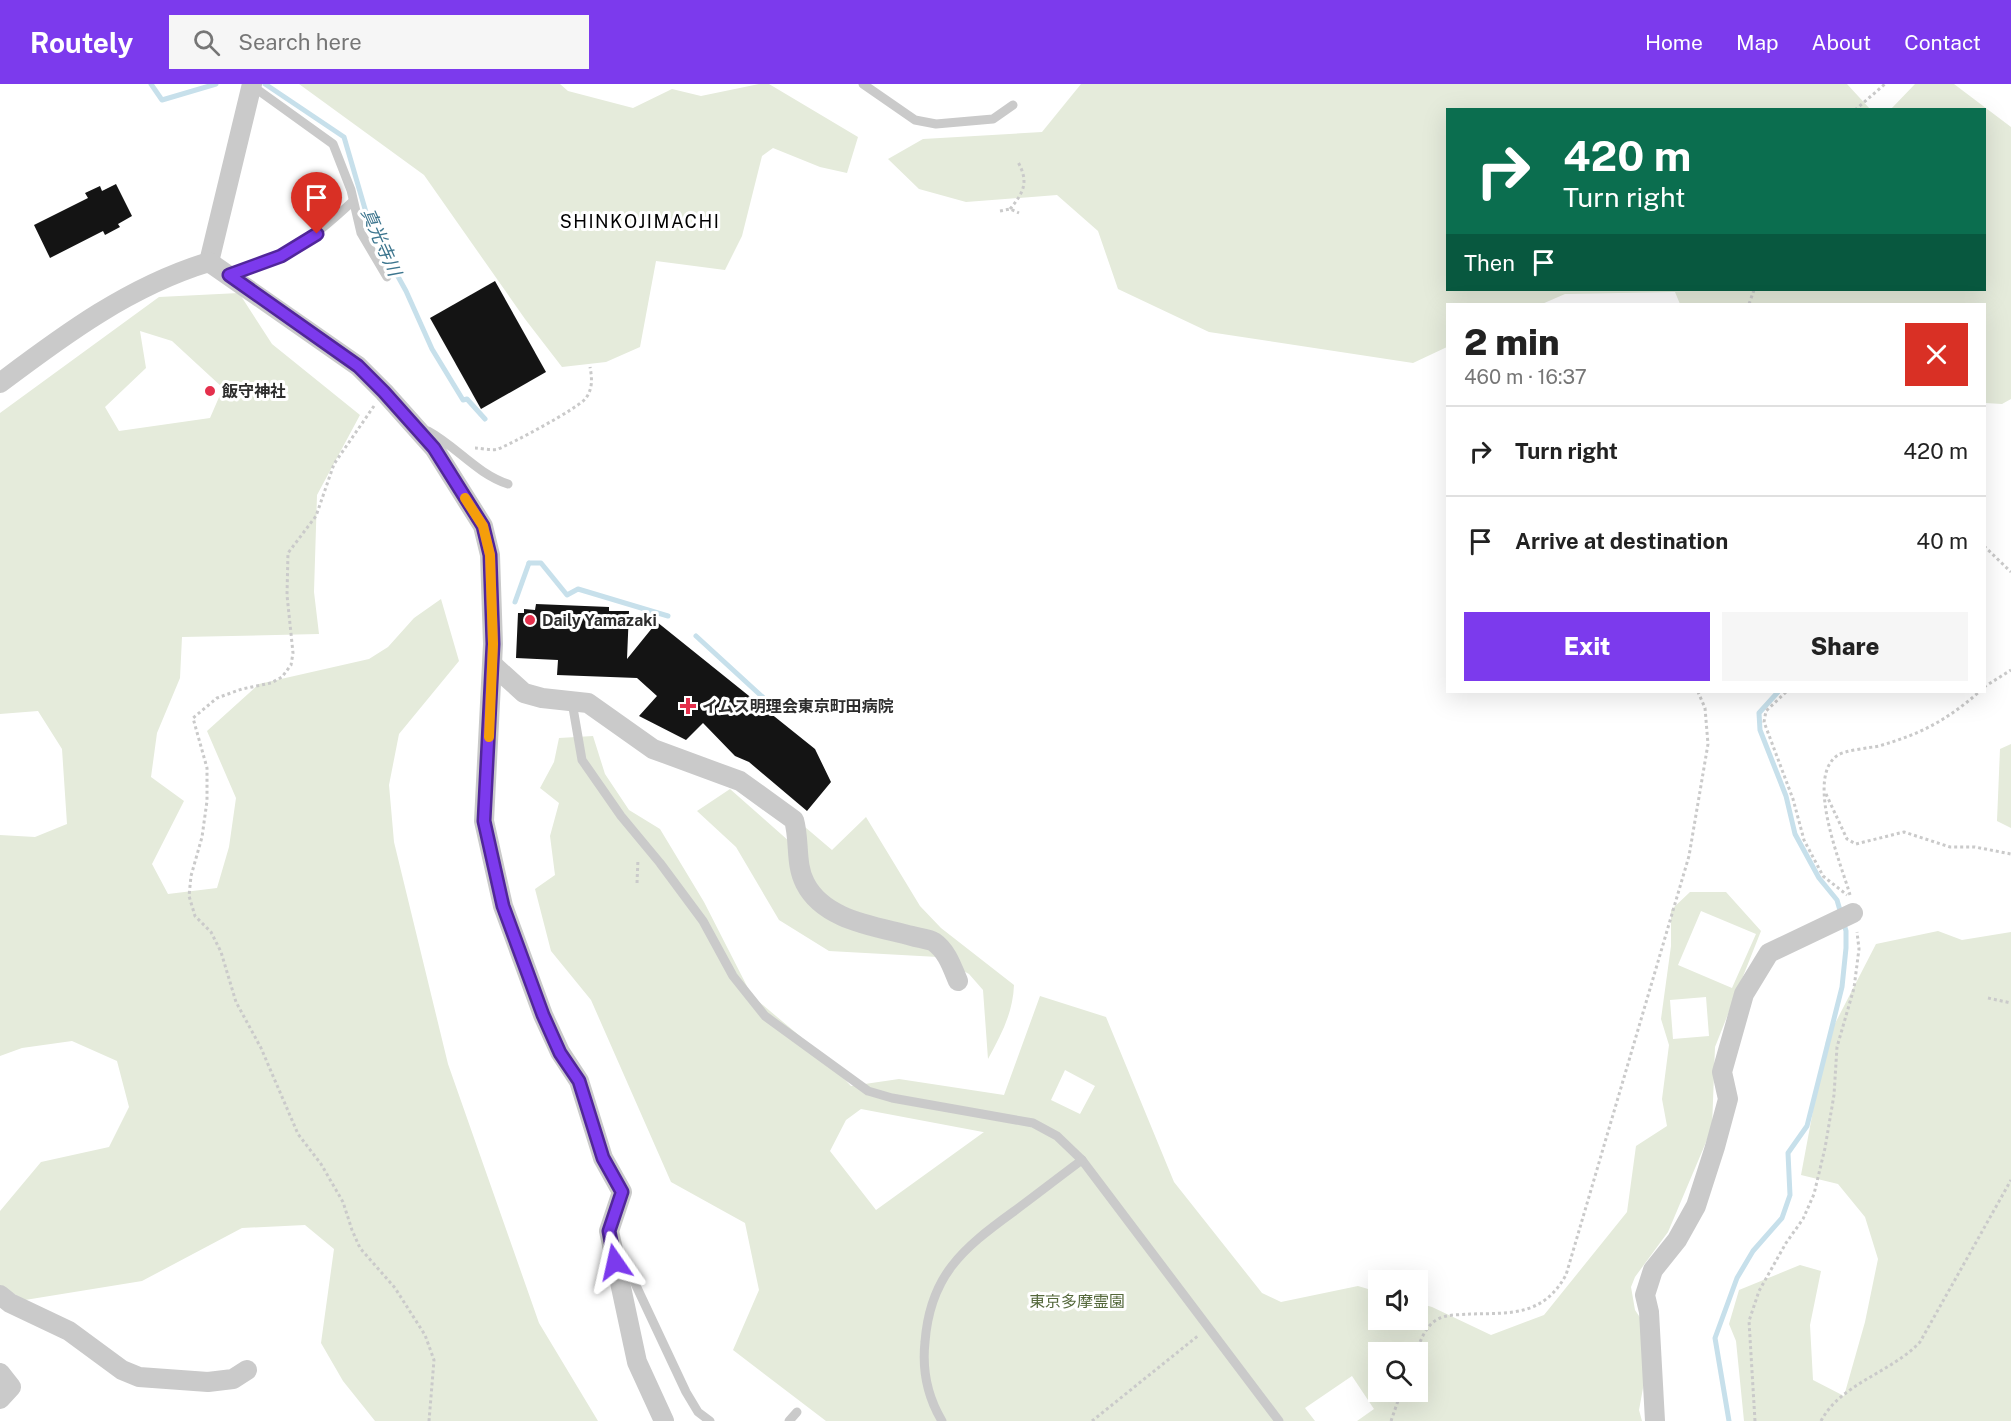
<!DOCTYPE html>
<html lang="en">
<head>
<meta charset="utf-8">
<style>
	:root { --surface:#fff; --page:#f6f6f6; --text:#222; --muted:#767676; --line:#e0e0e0; --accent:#7c3aed }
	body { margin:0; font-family:"Public Sans","Noto Sans JP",sans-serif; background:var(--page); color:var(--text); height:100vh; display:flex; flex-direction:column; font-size:22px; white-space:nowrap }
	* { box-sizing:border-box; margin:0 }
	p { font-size:20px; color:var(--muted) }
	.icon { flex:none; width:33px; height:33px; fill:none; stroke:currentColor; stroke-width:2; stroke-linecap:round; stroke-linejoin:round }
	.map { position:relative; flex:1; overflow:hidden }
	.details { position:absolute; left:1446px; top:219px; width:540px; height:390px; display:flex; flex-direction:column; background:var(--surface); border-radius:0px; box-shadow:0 6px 24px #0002 }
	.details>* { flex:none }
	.guide { position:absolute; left:1446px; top:24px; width:540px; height:183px; border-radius:0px; box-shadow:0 6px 24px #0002; background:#0b6e4f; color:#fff; overflow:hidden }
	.tools { position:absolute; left:1368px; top:1186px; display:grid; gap:12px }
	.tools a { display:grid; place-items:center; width:60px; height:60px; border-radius:0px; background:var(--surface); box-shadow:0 6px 24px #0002; font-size:30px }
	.pin { position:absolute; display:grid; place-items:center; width:51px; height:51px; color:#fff; margin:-62px -26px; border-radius:50% 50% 50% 0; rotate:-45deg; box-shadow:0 0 6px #0007 }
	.pin .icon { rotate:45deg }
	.me { position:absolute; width:66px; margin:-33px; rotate:349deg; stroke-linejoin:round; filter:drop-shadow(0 0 4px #0008) }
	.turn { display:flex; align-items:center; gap:21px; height:126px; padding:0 18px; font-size:27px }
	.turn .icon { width:78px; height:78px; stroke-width:2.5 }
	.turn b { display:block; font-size:42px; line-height:51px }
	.then { display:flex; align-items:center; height:57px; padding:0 18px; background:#0003; gap:12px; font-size:22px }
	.round { display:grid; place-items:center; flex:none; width:63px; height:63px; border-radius:0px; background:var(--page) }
	.head { display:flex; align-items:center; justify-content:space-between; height:102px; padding:0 18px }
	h1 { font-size:36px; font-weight:800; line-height:45px }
	.cta { display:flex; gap:12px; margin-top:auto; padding:12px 18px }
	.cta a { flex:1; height:69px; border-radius:0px; background:var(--accent); color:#fff; font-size:24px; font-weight:800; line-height:69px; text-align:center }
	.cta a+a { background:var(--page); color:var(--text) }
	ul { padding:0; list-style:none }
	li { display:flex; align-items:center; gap:18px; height:90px; padding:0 18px; border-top:2px solid var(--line) }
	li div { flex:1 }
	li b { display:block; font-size:22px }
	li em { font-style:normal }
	header { display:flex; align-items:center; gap:36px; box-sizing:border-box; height:84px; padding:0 30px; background:var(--accent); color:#fff }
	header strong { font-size:28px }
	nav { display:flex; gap:33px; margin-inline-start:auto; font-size:21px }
	.search { width:420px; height:54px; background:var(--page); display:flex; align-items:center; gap:15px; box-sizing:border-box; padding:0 21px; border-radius:0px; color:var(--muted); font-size:22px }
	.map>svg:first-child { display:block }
	.green { fill:#e5ebdb; fill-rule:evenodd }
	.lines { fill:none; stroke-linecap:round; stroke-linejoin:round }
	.stream { stroke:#c7e0eb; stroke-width:5 }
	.building { fill:#141414 }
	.path { stroke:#cacaca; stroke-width:3; stroke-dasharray:3 3; stroke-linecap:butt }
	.lane { stroke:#cacaca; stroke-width:9 }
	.street { stroke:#cacaca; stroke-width:20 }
	.route-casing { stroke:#51269a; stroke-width:15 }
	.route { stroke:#7c3aed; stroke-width:10 }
	.slow { stroke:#f59e0b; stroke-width:10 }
	.poi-dot { fill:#e4304c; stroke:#fff; stroke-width:2 }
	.labels { text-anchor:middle; stroke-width:6; stroke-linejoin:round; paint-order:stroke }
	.poi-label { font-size:16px; font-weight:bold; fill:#2d2d2d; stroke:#fff; text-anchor:start }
	.park-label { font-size:16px; fill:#54683b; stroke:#fff }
	.neighbourhood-label { font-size:18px; letter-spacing:1.5px; fill:#000; stroke:#fff }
	.water-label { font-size:18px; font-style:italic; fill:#3c758e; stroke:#fff }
</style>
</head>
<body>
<header>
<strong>Routely</strong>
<div class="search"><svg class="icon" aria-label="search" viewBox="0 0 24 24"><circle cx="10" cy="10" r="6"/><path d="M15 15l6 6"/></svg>Search here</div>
<nav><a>Home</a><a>Map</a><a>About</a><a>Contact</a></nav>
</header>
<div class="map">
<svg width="2011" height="1337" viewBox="0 0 2011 1337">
	<rect width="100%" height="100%" fill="#fff"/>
	<g class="green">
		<polygon points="299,0 560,0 568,7 633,24 672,5 701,12 759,0 769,0 858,53 847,89 820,83 773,64 762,72 742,152 725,186 656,177 640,263 606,278 562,283 525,235 424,91"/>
		<polygon points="1081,0 1847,0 1870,25 1448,26 1448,206 1984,206 1984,26 1891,25 1915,0 1954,0 2011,43 2011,315 2002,320 1985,319 1984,220 1680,220 1675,208 1565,210 1542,220 1448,220 1447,263 1413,279 1209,248 1118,205 1098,147 1057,111 966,118 919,105 888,75 923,55 1042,48"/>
		<path d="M 239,209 L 272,260 L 360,331 L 317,411 L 314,508 L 319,550 L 182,553 L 180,594 L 157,649 L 151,693 L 184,717 L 152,780 L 168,810 L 217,804 L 229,763 L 236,714 L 207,647 L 259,600 L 369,575 L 388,563 L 414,534 L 441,515 L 459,577 L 399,650 L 389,701 L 394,758 L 448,980 L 539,1239 L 598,1337 L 375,1337 L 343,1297 L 321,1259 L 334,1165 L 305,1141 L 242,1144 L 142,1197 L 25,1216 L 0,1202 L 0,1127 L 41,1078 L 109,1063 L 129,1023 L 117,977 L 72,957 L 22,964 L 0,972 L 0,751 L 35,753 L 67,740 L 62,665 L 38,627 L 0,630 L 0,329 L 159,213 ZM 140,247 L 172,257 L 223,304 L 210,334 L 119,347 L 105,323 L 146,284 Z"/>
		<path d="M 593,652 L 605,690 L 629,726 L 660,745 L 704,818 L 752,912 L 819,968 L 851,1002 L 899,995 L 1004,1011 L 1040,912 L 1106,933 L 1174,1098 L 1262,1209 L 1281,1218 L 1358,1202 L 1378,1208 L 1378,1236 L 1418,1236 L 1418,1219 L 1432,1223 L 1491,1251 L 1544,1231 L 1627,1128 L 1636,1062 L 1667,1042 L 1662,1015 L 1669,961 L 1661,935 L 1671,862 L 1671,826 L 1690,808 L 1726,808 L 1761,847 L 1715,963 L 1712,1044 L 1668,1148 L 1635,1193 L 1631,1203 L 1635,1226 L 1643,1238 L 1643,1304 L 1639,1326 L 1642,1337 L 1357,1337 L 1374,1325 L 1352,1292 L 1305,1324 L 1315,1337 L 826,1337 L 733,1266 L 759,1206 L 745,1139 L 671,1098 L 591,916 L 551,867 L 535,805 L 555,791 L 550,752 L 559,719 L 540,704 L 554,678 L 559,654 ZM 1701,827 L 1756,850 L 1732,904 L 1678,881 ZM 1706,913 L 1709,952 L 1673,955 L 1670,916 ZM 1065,986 L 1095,1002 L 1080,1030 L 1051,1016 ZM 861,1025 L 983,1048 L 984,1048 L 876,1126 L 830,1067 L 846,1036 ZM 1378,1269 L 1418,1269 L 1418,1308 L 1378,1308 Z"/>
		<polygon points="2011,660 2011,744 1997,737 2000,665"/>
		<path d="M 730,705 L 790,758 L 805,743 L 832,766 L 866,733 L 920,822 L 941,844 L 1014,901 C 1013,929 1001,951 988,975 L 983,906 L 969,890 L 938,873 L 829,867 L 779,836 L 736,763 L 697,727 Z"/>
		<polygon points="1938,847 1962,856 2011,848 2011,1337 1744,1337 1736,1257 1729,1240 1739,1206 1800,1181 1821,1187 1810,1241 1813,1296 1844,1312 1865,1238 1878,1175 1865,1133 1838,1100 1801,1091 1826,957 1876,860"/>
	</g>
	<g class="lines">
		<g class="stream">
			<polyline points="151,0 162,16 216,0"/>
			<polyline points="265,0 344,53 370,142 406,207 432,265 463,316 467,315 485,335"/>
			<polyline points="529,479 541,479 567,511 578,505 668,532"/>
			<polyline points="515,518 529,479"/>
			<polyline points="696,552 780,629"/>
			<polyline points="1729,1337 1715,1254 1737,1194 1753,1167 1782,1134 1790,1111 1788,1069 1807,1042 1842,903 1846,864 1846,847 1837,816 1819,794 1795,750 1786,712 1760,646 1759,629 1778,608"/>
		</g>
	</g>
	<g class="building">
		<polygon points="116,100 132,132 118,140 120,143 105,151 103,147 50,174 34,141 88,114 85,109 100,102 102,107"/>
		<polygon points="495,197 546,288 481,325 430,234"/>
		<polygon points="536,520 609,523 609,527 629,527 627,575 657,538 815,665 831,698 807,727 749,678 735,672 703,639 686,656 639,632 657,612 637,594 557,591 558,576 516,574 518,529 524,529 524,525 535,526"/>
	</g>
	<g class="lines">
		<g class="path">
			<polyline points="1855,26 1885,0"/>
			<path d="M 1010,125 C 1024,108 1029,98 1018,78"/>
			<polyline points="1000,127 1010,125 1019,129"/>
			<polyline points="1749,220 1754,206"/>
			<polyline points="374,322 334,380 316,432 288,469 287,511 293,569 291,581 282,593 271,599 242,605 217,614 193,634 207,684 207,717 202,753 191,792 189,812 195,832 211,848 221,868 236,918 261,964 298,1050 321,1080 343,1118 352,1146 360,1164 395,1204 425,1251 434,1276 429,1337"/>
			<path d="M 475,364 C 482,364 491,367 498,365 C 511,360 579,324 586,314 C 593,304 592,294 590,283"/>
			<polyline points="1984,462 2011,488"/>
			<polyline points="1984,603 2011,586"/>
			<polyline points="1786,608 1766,627 1764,638 1793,715 1804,756 1823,792 1847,811"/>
			<polyline points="1826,710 1847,755 1856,760 1904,748 1950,763 1975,763 2011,770"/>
			<polyline points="637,799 638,775"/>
			<path d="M 1850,811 C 1842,782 1804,693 1838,671 C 1846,666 1869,664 1879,662 C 1921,650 1947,636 1979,608"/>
			<polyline points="1988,914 2011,919"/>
			<path d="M 1416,1269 C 1420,1257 1426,1241 1438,1235 C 1447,1230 1460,1231 1470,1230 C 1512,1229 1543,1232 1566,1191 L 1689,772 L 1708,660 L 1705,624 L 1698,608"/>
			<polyline points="1092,1337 1199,1251"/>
			<polyline points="1391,1337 1401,1308"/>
			<polyline points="1755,1337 1749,1237 1759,1207 1786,1159 1803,1135 1814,1110 1825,1064 1834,1011 1837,963 1854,904 1859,865 1857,848"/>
			<path d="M 1821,1337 C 1841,1299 1891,1289 1920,1258 L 2011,1096"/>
		</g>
		<g class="lane">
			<polyline points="863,0 915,36 936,40 993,35 1013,21"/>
			<polyline points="251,1 333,60 351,106 361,149 387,193"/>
			<path d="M 229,191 C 286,175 310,157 352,118"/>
			<path d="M 428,347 C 456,362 477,390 508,400"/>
			<polyline points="572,618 582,676 621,732 660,779 703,837 733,892 765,932 868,1007 892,1014 1033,1039 1057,1052 1082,1076 1279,1337"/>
			<polyline points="619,1181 632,1193 686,1308 698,1328 710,1337"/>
			<polyline points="789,1337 797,1328"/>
			<path d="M 942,1337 C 927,1312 922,1286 925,1258 C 930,1192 962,1165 1013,1128 C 1036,1111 1059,1093 1082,1076"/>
		</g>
		<g class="street">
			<polyline points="209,178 252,0"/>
			<path d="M 0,299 C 65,250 130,202 209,178 L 358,282 L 384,308 L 434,364 L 483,442 L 490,471 L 493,560 L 484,737 L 503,822 L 543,931 L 560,968 L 579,997 L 603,1074 L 622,1108 L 609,1147 L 637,1278 L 664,1337"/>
			<path d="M 493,581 L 524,609 L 542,614 L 588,619 L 653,665 L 740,697 L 794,736 C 800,757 795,780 805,799 C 824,837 876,842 912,852 C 919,854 929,855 934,858 C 947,867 952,883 958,897"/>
			<polyline points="0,1211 10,1219 69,1247 122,1286 139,1293 208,1298 233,1295 247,1286"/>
			<polyline points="0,1289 11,1303 0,1315"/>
			<polyline points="1655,1337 1649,1228 1645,1211 1653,1186 1677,1156 1696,1122 1715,1063 1728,1015 1722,988 1744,910 1769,869 1853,829"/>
		</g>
	</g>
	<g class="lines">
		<g class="route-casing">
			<polyline id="route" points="317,150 281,172 229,191 358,282 384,308 434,364 483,442 490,471 493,560 484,737 503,822 543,931 560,969 579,997 603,1074 622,1108 609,1147 615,1178"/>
		</g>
		<use href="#route" class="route"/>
		<polyline class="slow" points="465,414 483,442 490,471 493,560 489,653"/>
	</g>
	<g class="poi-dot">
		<circle cx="210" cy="307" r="6"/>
		<circle cx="530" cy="536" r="6"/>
		<path d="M685 613h6v6h6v6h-6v6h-6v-6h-6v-6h6z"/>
	</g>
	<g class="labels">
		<g class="poi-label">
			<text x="222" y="313">飯守神社</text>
			<text x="542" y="542">Daily Yamazaki</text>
			<text x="702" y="628">イムス明理会東京町田病院</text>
		</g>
		<g class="park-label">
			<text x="1077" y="1223">東京多摩霊園</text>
		</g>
		<g class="neighbourhood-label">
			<text x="640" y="144">SHINKOJIMACHI</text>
		</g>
		<g class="water-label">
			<text transform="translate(381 158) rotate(66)" y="6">真光寺川</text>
		</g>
	</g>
</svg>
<div class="tools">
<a><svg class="icon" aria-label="sound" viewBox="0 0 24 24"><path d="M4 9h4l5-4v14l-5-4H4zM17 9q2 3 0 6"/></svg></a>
<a><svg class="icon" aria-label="search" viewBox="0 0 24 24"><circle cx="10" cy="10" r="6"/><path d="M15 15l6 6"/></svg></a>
</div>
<div class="pin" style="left:317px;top:150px;background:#d93025"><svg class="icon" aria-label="arrive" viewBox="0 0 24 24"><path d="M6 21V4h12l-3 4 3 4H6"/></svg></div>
<svg class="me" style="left:615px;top:1178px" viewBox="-20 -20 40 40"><path d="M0-17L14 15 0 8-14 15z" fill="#7c3aed" stroke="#fff" stroke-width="4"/></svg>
<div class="guide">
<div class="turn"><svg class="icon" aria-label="right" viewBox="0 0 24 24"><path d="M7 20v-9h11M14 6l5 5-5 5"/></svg><div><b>420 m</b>Turn right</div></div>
<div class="then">Then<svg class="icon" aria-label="arrive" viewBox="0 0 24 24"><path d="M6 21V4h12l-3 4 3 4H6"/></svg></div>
</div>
<section class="details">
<div class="head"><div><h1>2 min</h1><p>460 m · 16:37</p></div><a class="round" style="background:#d93025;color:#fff"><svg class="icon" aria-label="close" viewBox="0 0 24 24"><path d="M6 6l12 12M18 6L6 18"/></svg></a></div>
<ul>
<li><svg class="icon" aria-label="right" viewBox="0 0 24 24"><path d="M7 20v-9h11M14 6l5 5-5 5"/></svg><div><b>Turn right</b></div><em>420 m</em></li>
<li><svg class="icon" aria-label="arrive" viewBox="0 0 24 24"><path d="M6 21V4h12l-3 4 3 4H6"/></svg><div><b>Arrive at destination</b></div><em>40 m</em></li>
</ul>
<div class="cta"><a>Exit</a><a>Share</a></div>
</section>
</div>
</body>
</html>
